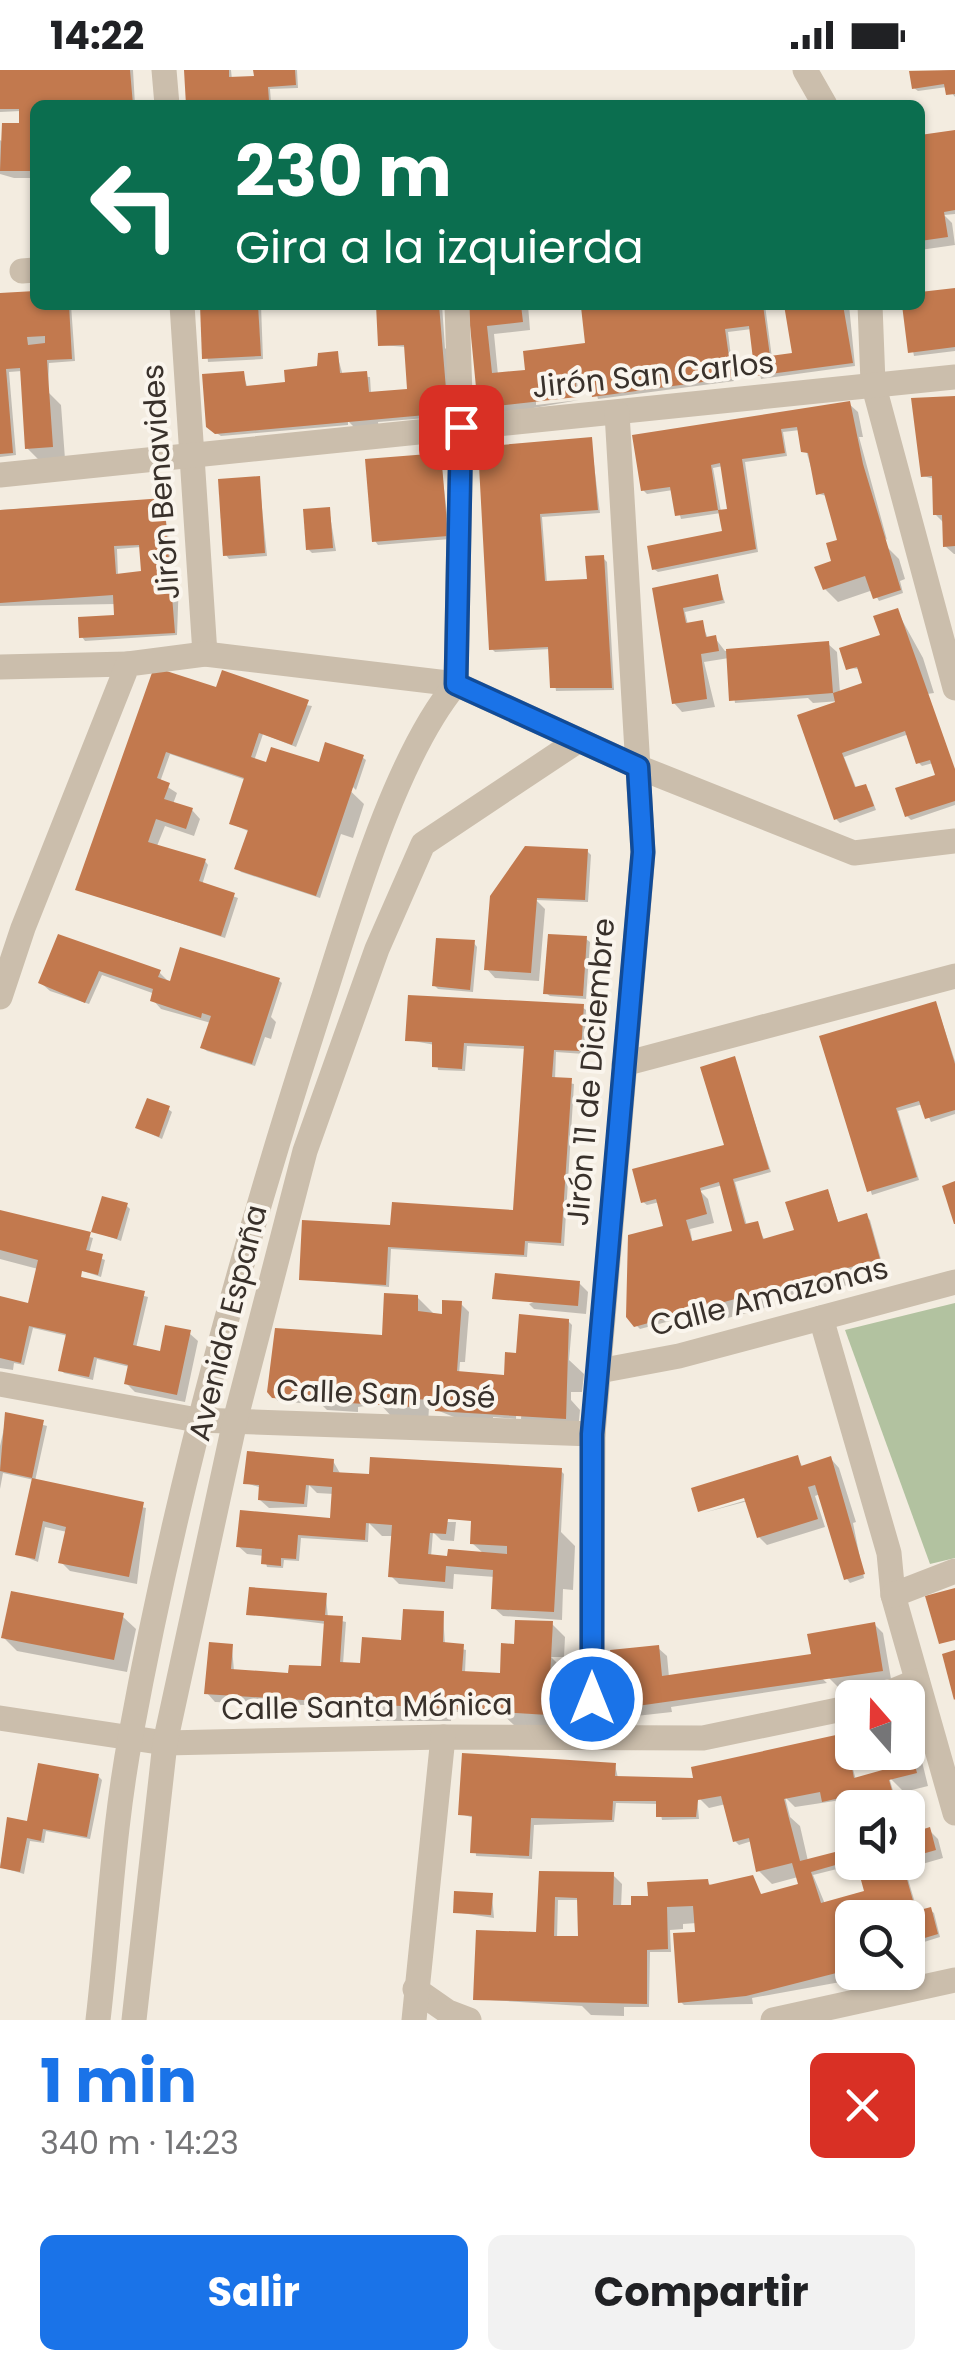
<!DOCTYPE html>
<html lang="es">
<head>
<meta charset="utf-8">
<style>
	:root { --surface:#fff; --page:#f2f2f2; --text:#202124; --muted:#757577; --accent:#1a73e8 }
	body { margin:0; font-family:Poppins,sans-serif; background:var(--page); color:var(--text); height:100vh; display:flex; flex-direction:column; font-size:38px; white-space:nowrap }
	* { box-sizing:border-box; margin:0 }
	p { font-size:32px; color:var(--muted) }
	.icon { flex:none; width:55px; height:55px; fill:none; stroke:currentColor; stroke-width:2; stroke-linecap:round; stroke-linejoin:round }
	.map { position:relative; height:1950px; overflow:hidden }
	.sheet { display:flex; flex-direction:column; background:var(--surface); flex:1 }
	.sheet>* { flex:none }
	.guide { position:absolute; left:30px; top:30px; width:895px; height:210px; border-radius:15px; box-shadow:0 2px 8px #0004; background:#0b6e4f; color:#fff; overflow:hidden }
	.needle { width:65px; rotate:340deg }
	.tools { position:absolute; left:835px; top:1610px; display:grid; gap:20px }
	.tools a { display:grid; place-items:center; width:90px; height:90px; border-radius:15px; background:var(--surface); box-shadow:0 2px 8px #0004; font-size:50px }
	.pin { position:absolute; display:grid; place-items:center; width:85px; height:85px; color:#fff; margin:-42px; border-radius:20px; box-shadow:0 5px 15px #0006 }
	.me { position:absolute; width:110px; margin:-55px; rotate:0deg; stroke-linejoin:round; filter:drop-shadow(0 0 8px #0008) }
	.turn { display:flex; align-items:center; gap:35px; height:210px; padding:0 40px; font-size:45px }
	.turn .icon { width:130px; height:130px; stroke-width:2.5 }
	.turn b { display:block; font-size:70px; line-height:85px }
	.round { display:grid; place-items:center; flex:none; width:105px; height:105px; border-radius:15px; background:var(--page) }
	.headline { display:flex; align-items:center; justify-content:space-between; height:170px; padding:0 40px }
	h1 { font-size:60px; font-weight:700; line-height:75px; color:var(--accent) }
	.primary-button { display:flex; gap:20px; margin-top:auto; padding:20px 40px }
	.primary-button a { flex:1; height:115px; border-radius:15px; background:var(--accent); color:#fff; font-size:40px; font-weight:700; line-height:115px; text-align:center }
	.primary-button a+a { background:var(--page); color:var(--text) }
	.status { display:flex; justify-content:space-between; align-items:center; height:70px; padding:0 50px; background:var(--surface); direction:ltr }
	.status svg { height:28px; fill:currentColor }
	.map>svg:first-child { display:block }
	.green { fill:#b2c2a0 }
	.shadow { fill:#0003; fill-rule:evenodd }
	.building { fill:#c2794e; fill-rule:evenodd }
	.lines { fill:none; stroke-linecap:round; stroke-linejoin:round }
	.street { stroke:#cbbeac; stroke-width:25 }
	.route-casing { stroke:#114b97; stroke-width:25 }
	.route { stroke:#1a73e8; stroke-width:18 }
	.labels { text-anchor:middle; stroke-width:8; stroke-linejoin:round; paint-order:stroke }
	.street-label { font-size:30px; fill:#39312b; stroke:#faf5ed }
</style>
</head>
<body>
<div class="status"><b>14:22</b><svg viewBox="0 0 49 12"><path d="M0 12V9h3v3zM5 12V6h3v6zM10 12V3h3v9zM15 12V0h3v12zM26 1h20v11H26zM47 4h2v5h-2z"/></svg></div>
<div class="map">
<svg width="955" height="1950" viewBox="0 0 955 1950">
	<rect width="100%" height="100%" fill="#f3ece0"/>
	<polygon class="green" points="955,1233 955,1488 930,1494 845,1260"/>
	<g class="shadow">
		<polygon points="0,0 133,0 135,35 35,35 35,108 14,108 0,104 0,70 5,74 22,55 21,41 0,42"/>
		<polygon points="186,0 231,0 232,10 256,8 256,0 297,0 298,18 270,19 271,33 283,35 189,35"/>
		<polygon points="955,0 955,27 947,17 918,21 914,18 912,3"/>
		<polygon points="955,63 955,144 944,145 952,153 955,175 920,180 920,68"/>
		<polygon points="955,220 955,281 914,286 904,235 920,235 920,224"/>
		<polygon points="35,224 35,235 71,235 75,291 49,293 48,322 61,335 65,389 40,391 27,378 22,301 9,302 16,385 0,387 0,253"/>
		<polygon points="202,235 261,235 263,289 208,292"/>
		<polygon points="326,235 356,235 356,236 329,238"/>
		<polygon points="378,235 442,235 445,278 450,283 450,346 378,352 379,358 357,360 348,351 348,355 221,366 212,360 243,304 248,319 288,314 337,284 343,306 370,307 371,324 410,321 406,277 381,275"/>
		<polygon points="470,235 528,235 530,260 494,264 498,305 524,303 588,276 615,235 765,235 772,288 795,285 787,235 849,235 855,296 761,309 752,259 728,262 734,311 598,329 592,307 577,309 579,325 536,330 536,335 579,330 489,346 481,337"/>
		<polygon points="955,328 955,484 954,484 945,476 945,454 935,444 934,409 923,406"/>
		<path d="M 849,334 L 858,342 L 863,367 L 859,367 L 887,470 L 884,467 L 884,474 L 899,489 L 905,509 L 900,511 L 903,523 L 879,531 L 873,520 L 838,532 L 825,519 L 840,471 L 827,426 L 819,424 L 800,360 L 783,362 L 787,386 L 745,392 L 758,482 L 658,502 L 654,499 L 724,463 L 721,443 L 681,449 L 673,420 L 647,424 L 643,420 L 635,367 ZM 723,396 L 729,441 L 721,442 L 713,398 Z"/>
		<polygon points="591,370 600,443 542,447 547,513 589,511 603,488 607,492 614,620 556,621 551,579 495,582 492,579 486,449"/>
		<polygon points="440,385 450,469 378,475 375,471"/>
		<polygon points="259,409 267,486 229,489 226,485"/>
		<path d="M 163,430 L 174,505 L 179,510 L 177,565 L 85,571 L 82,567 L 116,547 L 116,534 L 0,536 L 0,440 ZM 141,477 L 144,504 L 118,506 L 117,479 Z"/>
		<polygon points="329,440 336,481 312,483 308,479"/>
		<polygon points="717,507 725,533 685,542 688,555 702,553 708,569 715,568 725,581 828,574 837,582 840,623 868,623 860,599 849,598 883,566 897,541 923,588 934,623 927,624 955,707 955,735 911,750 907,746 938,707 933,693 922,696 919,693 909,664 844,687 857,720 869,721 876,740 840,753 836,749 840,631 813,633 808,628 735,633 729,588 704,592 715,637 682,642 674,633 655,520"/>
		<polygon points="218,620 312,636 296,677 263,664 254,691 275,698 321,696 362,687 366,690 356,720 345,709 341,712 364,734 353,768 341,764 320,828 241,802 237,798 250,762 232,754 246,710 170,684 160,712 177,723 173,734 192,740 200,749 194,766 165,756 157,776 205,791 208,795 202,815 238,828 225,868 77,819 100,754"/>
		<polygon points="587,781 591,785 588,832 536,830 545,839 539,911 495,908 487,899 493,827"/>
		<polygon points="59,867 159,902 171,914 278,910 282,913 271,947 276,952 271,969 265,967 255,996 207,981 203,978 211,953 161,939 153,930 155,924 102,905 89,934 50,921 41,913"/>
		<polygon points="586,869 590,872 586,929 550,926 546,923"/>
		<polygon points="474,873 477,877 473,922 438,919 434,915"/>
		<polygon points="936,934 955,991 955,1044 931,1052 923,1034 898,1041 919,1110 872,1125 822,968"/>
		<polygon points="582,937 586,940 584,984 556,982 555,1010 574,1014 564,1176 528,1173 527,1187 391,1179 389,1217 301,1209 392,1157 515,1142 526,979 467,976 465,1001 438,1000 435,975 408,970"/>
		<path d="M 734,989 L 771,1102 L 735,1112 L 747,1156 L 757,1154 L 765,1171 L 797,1162 L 828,1122 L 839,1154 L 866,1146 L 870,1150 L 882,1193 L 848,1202 L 852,1214 L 823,1221 L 819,1217 L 788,1226 L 783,1221 L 766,1226 L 769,1237 L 724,1249 L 715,1239 L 640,1259 L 636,1255 L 666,1158 L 660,1132 L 647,1135 L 643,1132 L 727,1077 ZM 723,1115 L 737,1162 L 693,1174 L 690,1159 L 714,1153 L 708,1129 L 700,1121 Z"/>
		<polygon points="168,1039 172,1042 162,1069 138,1058"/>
		<polygon points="126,1135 130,1139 121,1171 94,1161"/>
		<polygon points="0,1143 93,1168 89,1183 105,1190 101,1207 53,1191 89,1211 148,1227 136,1278 162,1284 189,1263 198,1271 185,1332 135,1322 126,1313 130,1297 97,1289 93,1310 64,1303 61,1300 68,1266 33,1258 24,1295 14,1293 13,1300 0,1298 0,1229 30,1235 38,1199 0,1189"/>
		<polygon points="579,1213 588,1222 586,1244 534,1239 529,1234"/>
		<polygon points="417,1227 435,1245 444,1246 461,1234 469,1242 465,1292 460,1292 459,1304 506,1308 518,1286 568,1251 572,1255 569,1290 584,1304 582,1322 571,1322 571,1330 580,1340 578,1361 534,1359 521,1349 522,1330 517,1330 516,1349 493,1347 493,1352 464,1351 429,1337 428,1354 393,1348 380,1334 358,1337 358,1342 327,1340 322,1335 278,1331 269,1321 384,1268"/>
		<polygon points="7,1345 47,1356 35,1411 146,1438 137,1514 70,1501 61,1492 67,1462 45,1457 38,1492 18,1484 34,1410 3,1403 0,1419 0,1376"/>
		<polygon points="798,1388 803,1398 831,1389 839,1398 856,1452 853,1453 864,1508 850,1513 847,1509 820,1424 815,1426 825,1457 767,1475 759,1467 748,1431 703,1443 757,1427"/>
		<path d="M 333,1391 L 341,1405 L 561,1401 L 564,1404 L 561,1462 L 575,1476 L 573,1520 L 563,1519 L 562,1550 L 503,1546 L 494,1538 L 495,1507 L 454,1504 L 453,1519 L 399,1514 L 391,1506 L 394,1466 L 382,1466 L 369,1453 L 368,1472 L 301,1468 L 299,1491 L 284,1490 L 283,1498 L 267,1497 L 264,1486 L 247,1484 L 238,1476 L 333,1451 L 334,1424 L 317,1423 L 309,1415 L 307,1437 L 269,1438 L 260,1430 L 262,1418 L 246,1413 ZM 446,1447 L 474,1448 L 472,1473 L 484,1484 L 431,1487 L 433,1462 L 441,1470 L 454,1471 L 456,1452 L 446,1452 Z"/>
		<polygon points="326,1526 328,1548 346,1552 343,1594 362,1595 443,1544 445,1575 466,1580 465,1603 502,1605 520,1577 549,1551 565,1567 564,1587 551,1587 567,1603 560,1657 514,1655 500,1642 452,1642 451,1651 376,1651 362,1637 215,1632 207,1623 232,1577 234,1601 287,1605 323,1599 326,1554 249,1544"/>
		<polygon points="122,1546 136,1559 127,1602 17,1581 4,1568"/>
		<polygon points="874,1554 883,1563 891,1609 838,1617 820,1599 816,1603 827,1613 671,1637 672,1642 627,1647 618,1638 658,1578 667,1586 669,1607 813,1586"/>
		<path d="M 908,1656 L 915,1663 L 928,1716 L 904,1722 L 889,1707 L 898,1738 L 864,1738 L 861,1727 L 795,1737 L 785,1727 L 790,1747 L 800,1756 L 808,1791 L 834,1785 L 838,1788 L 841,1798 L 813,1805 L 825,1834 L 867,1823 L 859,1792 L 908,1792 L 908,1767 L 929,1760 L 938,1769 L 943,1788 L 905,1799 L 918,1843 L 930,1840 L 934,1843 L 940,1867 L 908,1877 L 908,1848 L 852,1848 L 855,1902 L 844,1905 L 846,1911 L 752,1928 L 753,1934 L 684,1935 L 681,1932 L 697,1864 L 697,1853 L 683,1854 L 683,1859 L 670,1860 L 671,1882 L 650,1882 L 649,1937 L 624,1937 L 624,1946 L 591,1945 L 582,1936 L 475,1929 L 539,1865 L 541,1803 L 613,1805 L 622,1814 L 621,1838 L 634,1838 L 707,1812 L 713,1817 L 752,1808 L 762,1827 L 801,1815 L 798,1807 L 772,1814 L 759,1801 L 752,1771 L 739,1775 L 735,1771 L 726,1734 L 709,1738 L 697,1726 L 699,1749 L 662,1750 L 659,1734 L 616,1733 L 614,1752 L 534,1755 L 532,1789 L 476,1786 L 474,1748 L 461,1744 L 615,1695 L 618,1708 L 696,1711 L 844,1666 L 856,1710 L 885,1702 L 908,1682 ZM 558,1830 L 580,1830 L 580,1869 L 557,1868 Z"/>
		<polygon points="98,1706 102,1710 90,1769 46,1761 44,1773 30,1771 24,1804 0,1797 9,1750 29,1754"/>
		<polygon points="492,1825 494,1848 455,1842"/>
	</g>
	<g class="building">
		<polygon points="0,0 130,0 133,35 35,35 35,101 0,101 2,53 19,53 19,39 0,39"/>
		<polygon points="184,0 229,0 229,7 254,6 253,0 295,0 296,15 268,17 269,31 281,30 282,35 186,35"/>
		<polygon points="955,0 955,24 946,25 944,14 912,19 909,1"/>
		<polygon points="955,60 955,140 944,142 948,167 920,171 920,65"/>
		<polygon points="955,218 955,277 908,283 902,235 920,235 920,222"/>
		<path d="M 35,221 L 35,235 L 69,235 L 72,289 L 47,290 L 53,377 L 25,379 L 20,298 L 6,299 L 13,383 L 0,384 L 0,223 ZM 45,266 L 45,273 L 28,275 L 27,267 Z"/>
		<polygon points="200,235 258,235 261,286 202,289"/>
		<polygon points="376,235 439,235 448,343 215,364 206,357 202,304 244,301 246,316 285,312 284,300 317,296 318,283 338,281 340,303 367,301 369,322 407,319 404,275 378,276"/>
		<polygon points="468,235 521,235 523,252 487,256 492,303 525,300 523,281 585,273 581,237 596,235 763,235 770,286 792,283 784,235 843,235 853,293 755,306 749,256 725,259 732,308 592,327 589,305 575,306 577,327 478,338"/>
		<polygon points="955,326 955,476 943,477 942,445 933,445 932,406 921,407 911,328"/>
		<polygon points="850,331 863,394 901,520 873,529 865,506 823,520 814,497 831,491 826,473 837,470 824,423 816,425 808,383 801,382 797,357 781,359 785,383 742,389 756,479 652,500 647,476 722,461 718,440 727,439 720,393 711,395 718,440 675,446 670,417 641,421 632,365"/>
		<polygon points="592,367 598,440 540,444 545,511 587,509 585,486 604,485 612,618 550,618 548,577 489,580 478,377"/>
		<polygon points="441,383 448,466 372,472 365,389"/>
		<polygon points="260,406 265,483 223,486 218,409"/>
		<path d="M 164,428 L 175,563 L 79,568 L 78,547 L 114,545 L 113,525 L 0,533 L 0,440 ZM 139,475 L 141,501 L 116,504 L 114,476 Z"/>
		<polygon points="330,437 333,478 306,480 303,439"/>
		<polygon points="718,504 723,530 683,538 686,553 703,550 706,567 716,565 719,581 701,584 707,629 672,634 652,518"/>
		<polygon points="898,538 955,699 955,731 905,747 895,718 935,705 930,690 916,694 905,661 842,683 855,717 866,714 874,736 834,750 797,645 835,632 833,623 729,631 726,579 829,571 833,623 862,613 857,597 846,600 839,578 880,565 873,546"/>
		<polygon points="154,597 216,617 222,600 309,630 292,675 259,663 251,687 266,692 271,677 319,692 325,672 364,685 316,826 234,799 248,760 229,754 244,708 166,682 157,708 170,713 164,729 193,738 186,759 156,749 148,772 206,789 199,811 235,823 221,866 75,820"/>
		<polygon points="525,776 588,779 585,830 537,828 531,903 484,900 490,826"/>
		<polygon points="58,864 161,900 158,907 170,911 180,877 280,908 252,994 200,978 211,946 202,943 201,948 150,931 153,919 99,901 85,933 38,913"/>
		<polygon points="548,864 587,866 583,926 543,924"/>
		<polygon points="436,868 475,870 470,920 432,916"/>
		<polygon points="408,925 584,934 581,981 554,980 552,1007 572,1008 561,1173 525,1171 524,1185 388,1177 386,1215 299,1210 302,1150 390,1155 392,1132 513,1140 524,976 464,973 462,999 432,997 432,972 405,971"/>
		<polygon points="936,931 955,994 955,1040 925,1049 919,1031 896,1038 917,1107 867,1122 819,966"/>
		<path d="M 735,986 L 769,1099 L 733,1109 L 745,1154 L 758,1151 L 763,1169 L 794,1160 L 785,1132 L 828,1119 L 838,1152 L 867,1143 L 880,1189 L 634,1257 L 626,1247 L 628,1165 L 663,1156 L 656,1129 L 641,1133 L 632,1099 L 724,1075 L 700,997 ZM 719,1112 L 732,1161 L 692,1171 L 686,1150 L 707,1144 L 700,1118 Z"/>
		<polygon points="147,1028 170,1036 159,1067 135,1058"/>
		<polygon points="955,1111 955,1154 954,1154 942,1116"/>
		<polygon points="102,1126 128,1133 117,1169 91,1162"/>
		<polygon points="0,1140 91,1162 86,1180 103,1184 98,1205 82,1201 81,1207 145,1221 133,1275 160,1281 165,1255 191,1260 177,1325 124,1314 128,1295 94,1287 89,1307 58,1301 66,1264 29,1256 21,1293 0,1288 0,1226 28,1233 38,1190 0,1180"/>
		<polygon points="495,1203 580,1211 578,1236 492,1229"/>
		<polygon points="384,1223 418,1225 418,1241 442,1244 442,1230 462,1231 457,1301 504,1305 505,1282 516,1283 519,1244 569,1249 566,1349 435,1341 436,1330 412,1329 411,1337 272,1328 267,1322 275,1258 382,1265"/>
		<polygon points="5,1342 44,1350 32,1408 0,1401"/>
		<path d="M 247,1381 L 334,1389 L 333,1402 L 369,1404 L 370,1387 L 562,1398 L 554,1542 L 491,1539 L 493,1500 L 446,1496 L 445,1512 L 388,1507 L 392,1455 L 366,1453 L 365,1470 L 298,1465 L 296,1489 L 281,1488 L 281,1496 L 261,1494 L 262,1479 L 236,1477 L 240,1440 L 330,1448 L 332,1417 L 306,1415 L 304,1434 L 258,1430 L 259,1415 L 243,1414 ZM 448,1449 L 471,1451 L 470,1474 L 507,1476 L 507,1484 L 448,1479 L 447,1486 L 428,1484 L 430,1463 L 446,1464 Z"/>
		<polygon points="798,1385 801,1396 831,1386 865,1504 844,1510 815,1415 808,1417 818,1449 757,1468 744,1428 698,1442 691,1418"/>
		<polygon points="32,1408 144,1432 129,1507 58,1493 66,1457 43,1451 35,1489 15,1485"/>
		<polygon points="249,1517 327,1523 325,1545 343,1546 340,1592 360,1593 362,1567 401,1570 403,1539 444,1541 443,1572 464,1574 462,1601 500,1603 501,1573 514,1574 515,1550 553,1551 548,1645 204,1624 209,1572 233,1574 231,1599 288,1603 289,1595 321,1596 324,1551 246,1545"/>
		<polygon points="955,1518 955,1570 939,1574 925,1526"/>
		<polygon points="11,1521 124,1543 114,1590 1,1568"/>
		<polygon points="875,1552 883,1601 616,1639 610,1580 659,1575 662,1606 811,1584 807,1564"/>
		<polygon points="955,1580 955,1629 954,1630 942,1584"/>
		<path d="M 845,1663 L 854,1708 L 886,1699 L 882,1682 L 908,1682 L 909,1672 L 917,1703 L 889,1710 L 897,1738 L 861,1738 L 858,1724 L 822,1732 L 820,1722 L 784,1729 L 800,1791 L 835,1782 L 839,1794 L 811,1802 L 821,1833 L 864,1821 L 856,1792 L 902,1792 L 916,1841 L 931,1837 L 938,1864 L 908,1873 L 908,1848 L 852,1848 L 852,1899 L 746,1926 L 678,1933 L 673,1863 L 695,1862 L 693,1836 L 667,1837 L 668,1879 L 647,1880 L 647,1934 L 473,1930 L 476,1860 L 536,1862 L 539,1801 L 614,1802 L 613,1835 L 631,1835 L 631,1826 L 648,1826 L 647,1812 L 708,1809 L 709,1815 L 753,1805 L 761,1824 L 798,1814 L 792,1793 L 756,1802 L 749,1768 L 733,1772 L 721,1726 L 698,1730 L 696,1747 L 656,1747 L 656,1731 L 613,1731 L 612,1750 L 531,1748 L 529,1786 L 470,1783 L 472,1746 L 458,1745 L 462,1683 L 616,1693 L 615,1706 L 693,1708 L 691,1697 ZM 555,1827 L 577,1828 L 578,1866 L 554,1866 Z"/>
		<polygon points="38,1693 99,1704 87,1767 43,1759 41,1771 27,1768 20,1802 0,1798 7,1747 27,1751"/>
		<polygon points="930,1757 936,1780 908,1788 908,1764"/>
		<polygon points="454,1821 493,1823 491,1845 453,1843"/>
	</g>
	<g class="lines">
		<g class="street">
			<polyline points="164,0 167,35"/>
			<polyline points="805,0 825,35"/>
			<polyline points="22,201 35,200"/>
			<polyline points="182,235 205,584"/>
			<polyline points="870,235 873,313 955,618"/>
			<polyline points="0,405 955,307"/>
			<polyline points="0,597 128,594"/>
			<polyline points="0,927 23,858 128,594 205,584 456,614 638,697 854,783 955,771"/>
			<polyline points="624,994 955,906"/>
			<polyline points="821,1248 889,1483 893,1525 955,1743"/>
			<polyline points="599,1301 679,1286 955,1212"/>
			<polyline points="0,1314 197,1350 593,1364"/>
			<polyline points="893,1525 955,1501"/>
			<polyline points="876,1628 917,1611"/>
			<polyline points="0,1648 165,1673 443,1667 703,1668 852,1637"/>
			<polyline points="591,1667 593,1364 643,783 617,343"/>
			<polyline points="415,1919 448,1942 469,1950"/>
			<path d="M 98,1950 C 109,1856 113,1758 131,1664 C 177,1413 245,1169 324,926 C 353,835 396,686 456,614 L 461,357 L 457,235"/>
			<polyline points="134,1950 165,1673 235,1351 305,1081 377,879 423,774 579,670"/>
			<polyline points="414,1950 443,1667"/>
			<polyline points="773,1950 955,1910"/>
		</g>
	</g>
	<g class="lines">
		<g class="route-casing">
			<polyline id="route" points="461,357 456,614 638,697 643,782 592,1364 592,1629"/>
		</g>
		<use href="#route" class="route"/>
	</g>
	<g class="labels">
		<g class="street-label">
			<text transform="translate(653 305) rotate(-6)" y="10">Jirón San Carlos</text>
			<text transform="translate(161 412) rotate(-94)" y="10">Jirón Benavides</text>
			<text transform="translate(591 1002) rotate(-85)" y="10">Jirón 11 de Diciembre</text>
			<text transform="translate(769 1227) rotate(-14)" y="10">Calle Amazonas</text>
			<text transform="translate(228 1253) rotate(-76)" y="10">Avenida España</text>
			<text transform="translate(386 1324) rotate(2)" y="10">Calle San José</text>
			<text transform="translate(367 1637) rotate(-1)" y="10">Calle Santa Mónica</text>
		</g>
	</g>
</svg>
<div class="tools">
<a><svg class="needle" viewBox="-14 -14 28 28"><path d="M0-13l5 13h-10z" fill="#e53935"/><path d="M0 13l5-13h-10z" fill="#757577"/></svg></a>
<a><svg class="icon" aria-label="sound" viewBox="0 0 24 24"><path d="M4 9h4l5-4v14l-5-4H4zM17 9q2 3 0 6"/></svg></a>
<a><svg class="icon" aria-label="search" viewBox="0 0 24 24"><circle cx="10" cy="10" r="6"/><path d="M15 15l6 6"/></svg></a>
</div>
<div class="pin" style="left:461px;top:357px;background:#d93025"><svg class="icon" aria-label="arrive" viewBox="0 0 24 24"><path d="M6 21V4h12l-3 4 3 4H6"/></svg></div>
<svg class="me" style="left:592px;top:1629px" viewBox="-20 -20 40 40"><circle r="17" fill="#1a73e8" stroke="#fff" stroke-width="3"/><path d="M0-11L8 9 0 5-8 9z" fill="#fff"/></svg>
<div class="guide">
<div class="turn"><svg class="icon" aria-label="left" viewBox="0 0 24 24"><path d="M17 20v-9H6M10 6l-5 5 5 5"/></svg><div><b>230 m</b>Gira a la izquierda</div></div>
</div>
</div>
<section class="sheet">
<div class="headline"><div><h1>1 min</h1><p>340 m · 14:23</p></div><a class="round" style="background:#d93025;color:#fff"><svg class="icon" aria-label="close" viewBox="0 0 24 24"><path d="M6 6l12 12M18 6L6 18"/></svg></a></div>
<div class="primary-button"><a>Salir</a><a>Compartir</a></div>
</section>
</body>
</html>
